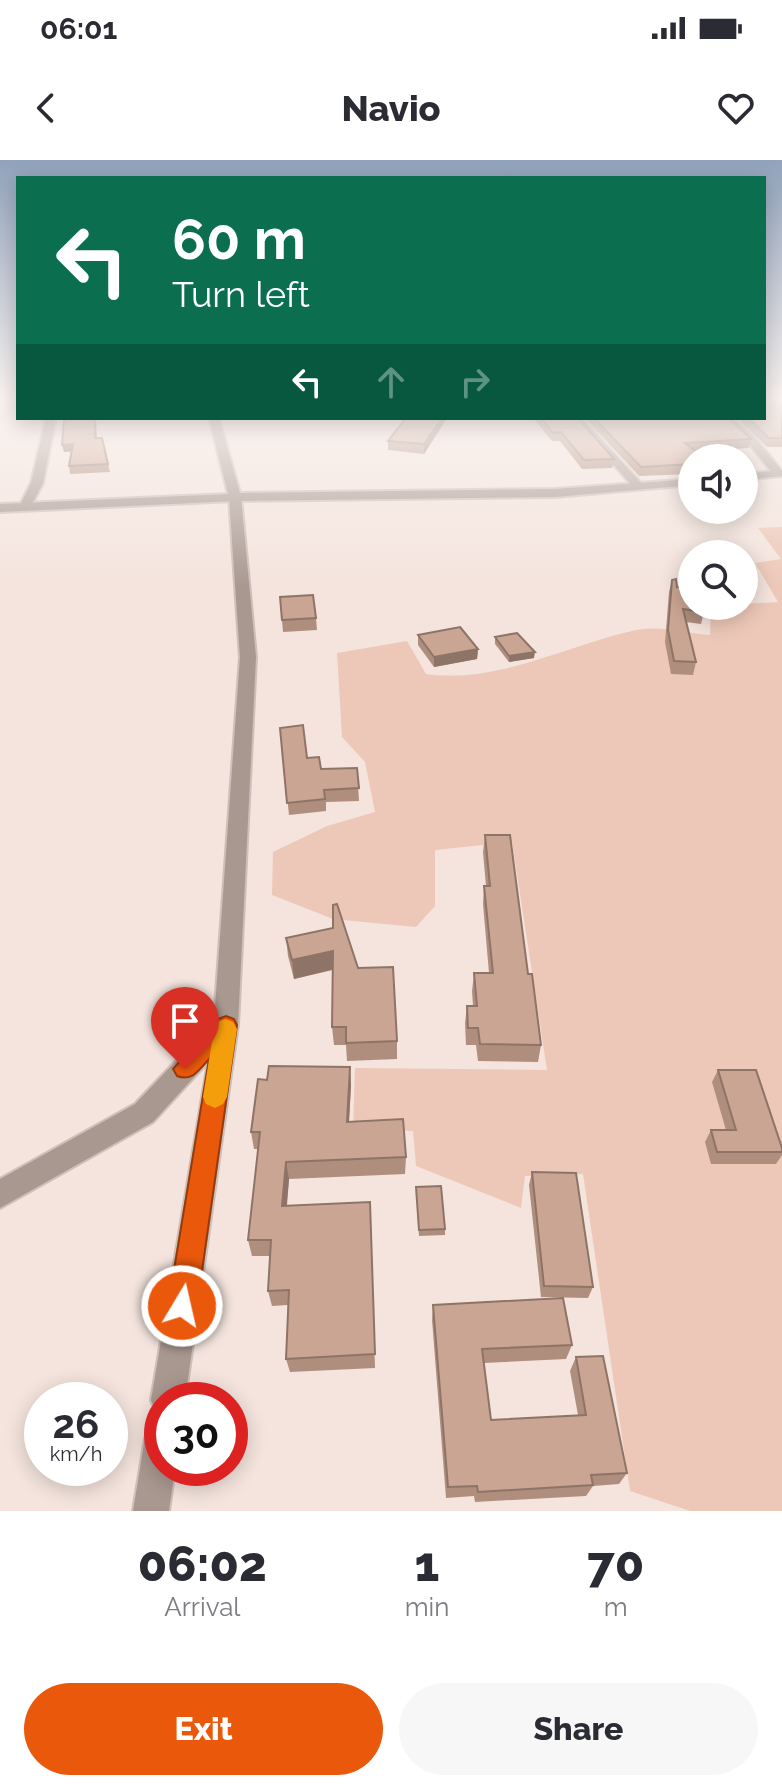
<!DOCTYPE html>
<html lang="en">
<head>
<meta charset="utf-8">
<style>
	:root { --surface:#fff; --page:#f7f7f7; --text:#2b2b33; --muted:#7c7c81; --accent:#ea580c }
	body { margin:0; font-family:Raleway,sans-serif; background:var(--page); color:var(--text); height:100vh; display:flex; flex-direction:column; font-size:30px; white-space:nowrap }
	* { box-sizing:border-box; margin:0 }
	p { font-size:26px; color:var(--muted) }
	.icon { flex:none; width:44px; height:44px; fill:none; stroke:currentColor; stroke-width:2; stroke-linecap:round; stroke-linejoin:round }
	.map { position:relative; height:1351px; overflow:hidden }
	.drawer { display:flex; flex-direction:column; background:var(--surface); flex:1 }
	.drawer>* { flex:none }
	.banner { position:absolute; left:16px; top:16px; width:750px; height:244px; border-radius:0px; box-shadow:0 4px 20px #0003; background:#0b6e4f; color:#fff; overflow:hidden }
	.controls { position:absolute; left:678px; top:284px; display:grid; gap:16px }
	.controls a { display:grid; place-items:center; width:80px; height:80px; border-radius:50%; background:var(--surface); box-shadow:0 4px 20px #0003; font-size:40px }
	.speed { position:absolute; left:24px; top:1222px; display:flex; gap:16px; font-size:40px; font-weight:700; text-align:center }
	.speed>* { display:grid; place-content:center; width:104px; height:104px; border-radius:50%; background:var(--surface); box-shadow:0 4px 20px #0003; line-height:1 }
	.speed small { font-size:20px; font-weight:400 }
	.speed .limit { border:12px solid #d22; background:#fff; color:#111 }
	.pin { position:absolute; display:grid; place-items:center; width:68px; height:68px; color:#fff; margin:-82px -34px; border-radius:50% 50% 50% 0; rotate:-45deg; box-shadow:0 0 8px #0007 }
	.pin .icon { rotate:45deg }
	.me { position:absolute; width:88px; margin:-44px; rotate:9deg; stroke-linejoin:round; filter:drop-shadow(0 0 6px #0008) }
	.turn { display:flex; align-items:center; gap:28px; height:168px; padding:0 24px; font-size:36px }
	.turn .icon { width:104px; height:104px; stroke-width:2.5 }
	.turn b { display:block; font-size:56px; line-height:68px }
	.lanes { display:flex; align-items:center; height:76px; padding:0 24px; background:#0003; justify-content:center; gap:40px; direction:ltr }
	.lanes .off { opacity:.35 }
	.eta { display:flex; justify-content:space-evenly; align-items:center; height:136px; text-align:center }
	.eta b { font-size:48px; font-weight:800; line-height:56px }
	.button { display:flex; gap:16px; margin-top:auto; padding:16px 24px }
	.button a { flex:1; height:92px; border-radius:48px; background:var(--accent); color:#fff; font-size:32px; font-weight:800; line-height:92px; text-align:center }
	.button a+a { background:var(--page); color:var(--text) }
	.status { display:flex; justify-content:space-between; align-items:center; height:56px; padding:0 40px; background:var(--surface); direction:ltr }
	.status svg { height:22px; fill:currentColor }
	header { display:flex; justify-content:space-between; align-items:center; height:104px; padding:0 24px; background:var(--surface); font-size:36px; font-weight:800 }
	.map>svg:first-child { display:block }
	.green { fill:#edc8b8 }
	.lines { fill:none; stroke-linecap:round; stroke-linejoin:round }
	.minor-casing { stroke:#cdbfb9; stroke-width:4 }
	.tertiary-casing { stroke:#cdbfb9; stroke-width:4 }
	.minor { fill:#a99890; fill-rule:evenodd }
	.tertiary { fill:#a99890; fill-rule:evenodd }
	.wall { fill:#af8e7e }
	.shaded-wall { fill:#8e7467 }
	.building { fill:#cba593; stroke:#8e7467; stroke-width:2 }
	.route { fill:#ea580c; stroke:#983908; stroke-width:2 }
	.slow { fill:#f59e0b }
</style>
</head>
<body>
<div class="status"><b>06:01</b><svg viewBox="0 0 49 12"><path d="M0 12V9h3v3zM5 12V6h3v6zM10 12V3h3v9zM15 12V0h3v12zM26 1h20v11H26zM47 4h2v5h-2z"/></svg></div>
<header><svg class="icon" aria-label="back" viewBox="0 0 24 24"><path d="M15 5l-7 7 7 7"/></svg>Navio<svg class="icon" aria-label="heart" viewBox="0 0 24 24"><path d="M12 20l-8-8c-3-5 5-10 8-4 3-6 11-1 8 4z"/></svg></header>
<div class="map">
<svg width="782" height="1351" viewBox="0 0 782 1351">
	<rect width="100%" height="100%" fill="#f4e4dd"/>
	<path class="green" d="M 782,367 L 782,1351 L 690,1351 L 630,1331 L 583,1014 L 525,1016 L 521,1048 L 416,1006 L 413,971 L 353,969 L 355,908 L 547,910 L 512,682 L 435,690 L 435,746 L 416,767 L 333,759 L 272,735 L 273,692 L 327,666 L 375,652 L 365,602 L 342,577 L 337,493 L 407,481 L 426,514 C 497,524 568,485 636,470 C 658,465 688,473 710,475 L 711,446 L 778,442 L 755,403 L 781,399 L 758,368 Z"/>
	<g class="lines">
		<g class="minor-casing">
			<g id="minor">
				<polygon points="46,258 56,258 43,323 29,350 21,350 19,347 31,323"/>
				<polygon points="572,258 582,258 643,325 643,329 635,329"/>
				<polygon points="722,258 733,258 754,276 782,311 782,315 774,315 746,280"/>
				<polygon points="235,333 241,337 256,497 238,865 185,1240 162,1240 162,1254 156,1252 151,1240 208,902 153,962 0,1048 0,1019 135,944 214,861 240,497 229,337"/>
				<polygon points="162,1261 162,1308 175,1308 169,1351 133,1351 145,1278 150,1266"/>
			</g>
		</g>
		<g class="tertiary-casing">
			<g id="tertiary">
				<polygon points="209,258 219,258 240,333 555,329 692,319 692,325 555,337 235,341 0,352 0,344 228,334"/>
				<polygon points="782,310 782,316 744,320 744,314"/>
			</g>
		</g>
		<use href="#minor" class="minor"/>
		<use href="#tertiary" class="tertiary"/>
	</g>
	<g class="wall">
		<polygon points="764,238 782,238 782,287 767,287 737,258 764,258"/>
		<polygon points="96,258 97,278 102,278 110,312 70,314 69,306 72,291 64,292"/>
		<polygon points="406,258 446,258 424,294 388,290 388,281"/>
		<polygon points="533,258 578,258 614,299 612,308 582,309 560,281 552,281"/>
		<polygon points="585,258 729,258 751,279 749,288 696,291 692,298 692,314 639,316"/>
		<polygon points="672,420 677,427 704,452 701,464 686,462 696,502 693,515 671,514 665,482 669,432"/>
		<polygon points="280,437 316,458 317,470 283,472"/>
		<polygon points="418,475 478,489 477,499 434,507 418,485"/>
		<polygon points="495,477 534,498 509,502 495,484"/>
		<polygon points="280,568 307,598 321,609 357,608 359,641 326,642 326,651 289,655"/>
		<polygon points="485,675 528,814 541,885 538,902 478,901 476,885 466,885 465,863 467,846 473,846 472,831 474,813 489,813 483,744 484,726 486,726 483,692"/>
		<polygon points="286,778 358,808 397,881 397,899 347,901 346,885 334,885 332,867 333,810 294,819 288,796"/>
		<polygon points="350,907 351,925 349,961 406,997 405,1014 289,1019 287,1046 370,1042 375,1208 290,1212 286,1199 288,1145 272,1146 268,1131 270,1096 252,1096 248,1080 258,989 254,989 251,972 267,920"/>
		<polygon points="718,910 782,988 782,995 776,1004 711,1004 705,982 711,970 726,970 712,922"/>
		<polygon points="532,1012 593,1127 588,1138 541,1137 529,1025"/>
		<polygon points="416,1027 445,1069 445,1075 419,1076"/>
		<polygon points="433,1145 572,1185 566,1199 484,1203 491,1260 578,1255 570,1211 576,1197 627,1313 619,1324 593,1326 586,1336 475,1342 474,1336 446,1338 432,1160"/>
	</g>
	<g class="shaded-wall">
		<polygon points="442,258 446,258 446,260 424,294 424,284"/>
		<polygon points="73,284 75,291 64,292 62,285"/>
		<polygon points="478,489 477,499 434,507 434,497"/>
		<polygon points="535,492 534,498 509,502 509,496"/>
		<polygon points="333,791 334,809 294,819 292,800"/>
		<polygon points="350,907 351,925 348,979 347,962"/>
		<polygon points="286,1002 289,1019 285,1062 282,1046"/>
	</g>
	<g class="building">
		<polygon points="764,238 782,238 778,239 782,242 782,278 769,278 748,258 764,258"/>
		<polygon points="86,258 95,258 95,278 102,278 108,304 69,306 73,284 62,285 64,260"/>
		<polygon points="406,258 442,258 424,284 388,281"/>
		<polygon points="541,258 578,258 614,299 584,300 561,272 553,273"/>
		<polygon points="594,258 729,258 751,279 685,283 705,298 692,298 692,304 641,307"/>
		<polygon points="676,419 677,427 692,429 692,446 705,446 704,452 683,449 696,502 674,501 668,470 672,420"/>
		<polygon points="313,435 316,458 282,460 280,437"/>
		<polygon points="460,467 478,489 434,497 418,475"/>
		<polygon points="517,473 535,492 509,496 495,477"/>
		<polygon points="303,565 307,598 319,597 321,609 357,608 359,628 324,630 325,639 287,643 280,568"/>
		<polygon points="485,675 510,675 528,814 532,814 541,885 480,884 478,868 468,868 467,846 477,846 474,813 493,813 484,726 490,726"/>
		<polygon points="337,744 358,808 393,807 397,881 346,883 346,867 332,867 333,791 292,800 286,778 333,768 333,745"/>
		<polygon points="269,906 350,907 347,962 403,959 406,997 286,1002 282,1046 370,1042 375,1194 286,1199 289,1130 268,1131 271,1080 248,1080 260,972 251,972 258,919 267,920"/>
		<polygon points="718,910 756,910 782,988 782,992 717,992 711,970 736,970"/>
		<polygon points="532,1012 576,1013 593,1127 544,1126"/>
		<polygon points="441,1026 445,1069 419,1070 416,1027"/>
		<polygon points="563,1138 572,1185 482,1189 491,1260 586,1255 576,1197 603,1196 627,1313 591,1315 593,1325 478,1332 477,1326 448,1327 433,1145"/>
	</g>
	<linearGradient id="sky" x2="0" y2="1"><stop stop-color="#91a3bc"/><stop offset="0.56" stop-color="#faf3f0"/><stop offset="1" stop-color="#faf3f0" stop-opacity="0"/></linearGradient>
	<rect width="782" height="427" fill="url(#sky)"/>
	<path class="route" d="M 226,856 L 234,859 L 237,865 L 197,1146 L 192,1156 L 182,1161 L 172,1156 L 168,1146 L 209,899 C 199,910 192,922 177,916 L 173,909 L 218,859 Z"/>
	<polygon class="slow" points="225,859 233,862 237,869 227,937 223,944 215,948 206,944 203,937 214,869 218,862"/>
</svg>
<div class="controls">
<a><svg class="icon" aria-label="sound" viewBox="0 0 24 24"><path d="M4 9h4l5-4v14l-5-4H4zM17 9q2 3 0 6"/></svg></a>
<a><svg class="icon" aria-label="search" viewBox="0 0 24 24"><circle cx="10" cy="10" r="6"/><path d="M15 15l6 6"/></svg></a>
</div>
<div class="speed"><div>26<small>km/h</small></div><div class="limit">30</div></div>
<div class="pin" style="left:185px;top:909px;background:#d93025"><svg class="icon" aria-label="arrive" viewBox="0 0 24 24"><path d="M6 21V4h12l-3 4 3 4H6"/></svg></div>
<svg class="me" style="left:182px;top:1146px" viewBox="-20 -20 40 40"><circle r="17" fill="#ea580c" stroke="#fff" stroke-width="3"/><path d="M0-11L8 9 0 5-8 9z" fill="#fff"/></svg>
<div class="banner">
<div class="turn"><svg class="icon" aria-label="left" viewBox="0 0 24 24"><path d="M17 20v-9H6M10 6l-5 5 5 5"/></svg><div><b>60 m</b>Turn left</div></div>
<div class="lanes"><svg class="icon" aria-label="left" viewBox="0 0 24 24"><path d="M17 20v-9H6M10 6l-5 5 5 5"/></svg><svg class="icon off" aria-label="ahead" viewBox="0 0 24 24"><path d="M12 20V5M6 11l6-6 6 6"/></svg><svg class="icon off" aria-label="right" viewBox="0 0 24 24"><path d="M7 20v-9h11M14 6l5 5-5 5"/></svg></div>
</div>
</div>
<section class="drawer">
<div class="eta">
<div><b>06:02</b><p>Arrival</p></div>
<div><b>1</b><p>min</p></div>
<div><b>70</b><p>m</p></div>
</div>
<div class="button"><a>Exit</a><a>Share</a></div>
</section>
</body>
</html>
